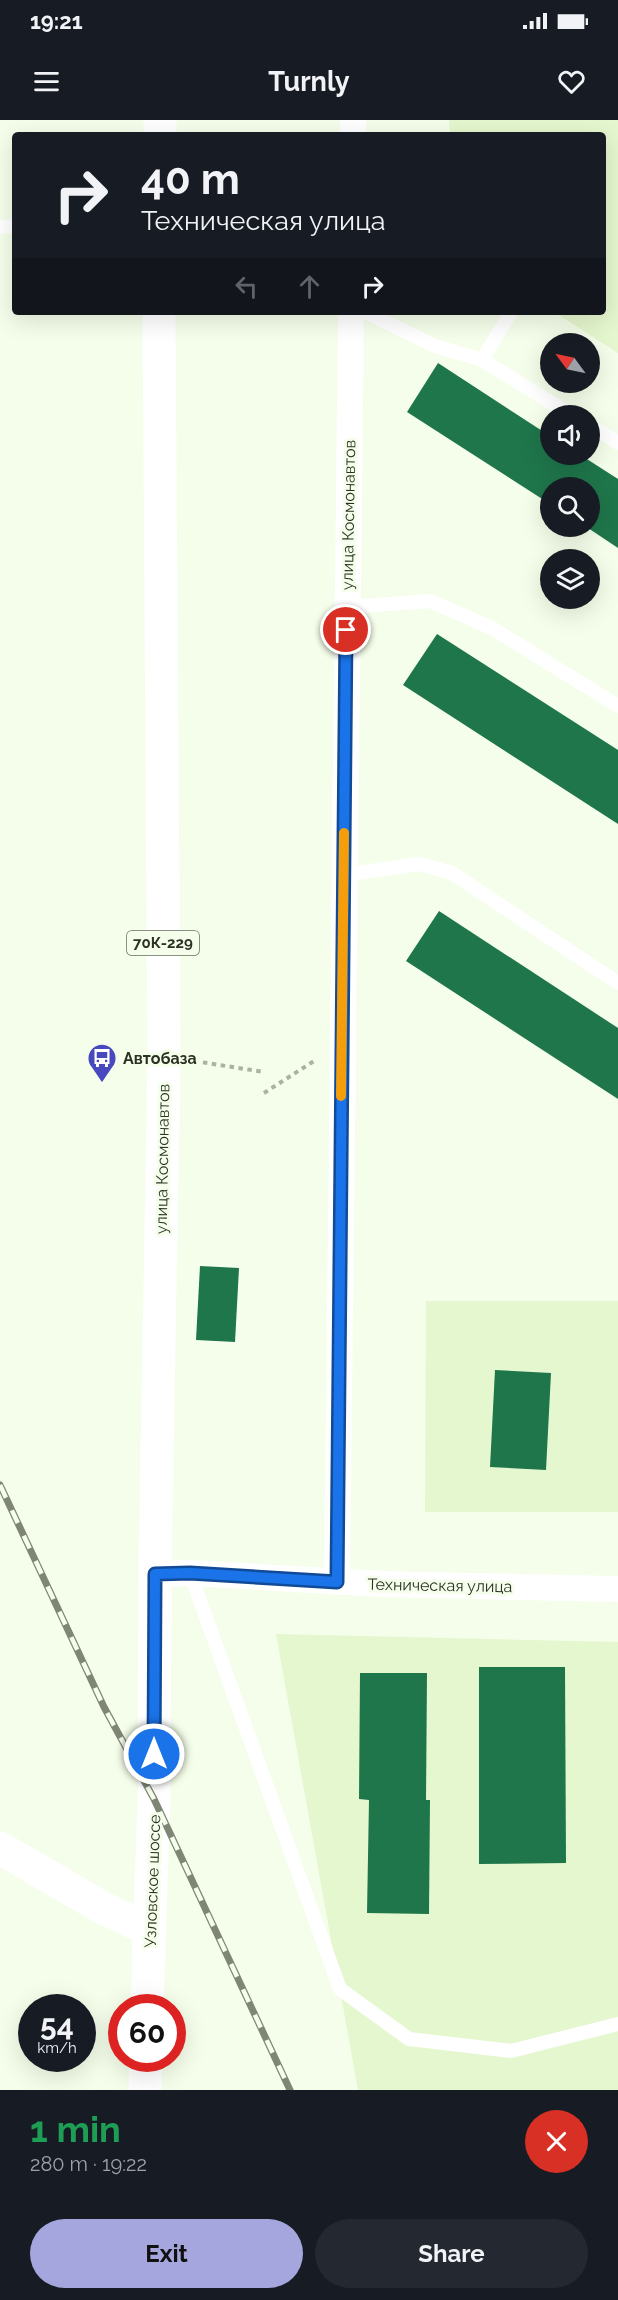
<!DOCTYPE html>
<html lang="en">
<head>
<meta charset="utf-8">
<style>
	:root { --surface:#171b24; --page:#242831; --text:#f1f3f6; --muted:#9ea1a6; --accent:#a5a6dd }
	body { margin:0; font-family:Raleway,sans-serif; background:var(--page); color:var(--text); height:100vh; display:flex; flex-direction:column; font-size:22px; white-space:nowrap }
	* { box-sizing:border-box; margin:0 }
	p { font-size:20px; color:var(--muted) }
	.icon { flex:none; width:33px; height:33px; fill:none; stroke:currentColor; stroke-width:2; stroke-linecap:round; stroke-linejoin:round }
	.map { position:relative; height:1970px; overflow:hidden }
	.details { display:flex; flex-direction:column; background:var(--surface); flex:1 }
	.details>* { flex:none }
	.guide { position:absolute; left:12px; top:12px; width:594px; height:183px; border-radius:6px; box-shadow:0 6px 24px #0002; background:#171b24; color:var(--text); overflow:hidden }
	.needle { width:39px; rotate:303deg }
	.controls { position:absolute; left:540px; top:213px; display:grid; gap:12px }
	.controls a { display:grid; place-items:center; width:60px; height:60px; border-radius:50%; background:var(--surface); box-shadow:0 6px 24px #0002; font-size:30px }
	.speed { position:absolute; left:18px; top:1874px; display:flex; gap:12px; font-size:30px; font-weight:700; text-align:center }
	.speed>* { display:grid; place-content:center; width:78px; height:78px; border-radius:50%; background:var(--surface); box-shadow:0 6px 24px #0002; line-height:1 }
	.speed small { font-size:15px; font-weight:400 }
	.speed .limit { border:9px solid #d22; background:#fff; color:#111 }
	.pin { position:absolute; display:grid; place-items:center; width:51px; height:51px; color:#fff; margin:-26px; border:3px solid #fff; border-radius:50%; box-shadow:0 2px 6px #0007 }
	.me { position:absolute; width:66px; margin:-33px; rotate:0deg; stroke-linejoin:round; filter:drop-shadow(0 0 4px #0008) }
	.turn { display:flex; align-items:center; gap:21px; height:126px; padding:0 30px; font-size:27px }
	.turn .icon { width:78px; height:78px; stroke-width:2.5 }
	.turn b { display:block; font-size:42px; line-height:51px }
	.lanes { display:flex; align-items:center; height:57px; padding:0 30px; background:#0003; justify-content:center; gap:30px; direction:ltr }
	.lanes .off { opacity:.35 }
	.round { display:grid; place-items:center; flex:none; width:63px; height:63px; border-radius:32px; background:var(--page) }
	.overview { display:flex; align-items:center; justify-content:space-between; height:102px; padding:0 30px }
	h1 { font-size:36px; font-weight:700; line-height:45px; color:#1e9e55 }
	.primary-button { display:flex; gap:12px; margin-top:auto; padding:12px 30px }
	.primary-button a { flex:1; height:69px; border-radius:36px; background:var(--accent); color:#111; font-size:24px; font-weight:700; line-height:69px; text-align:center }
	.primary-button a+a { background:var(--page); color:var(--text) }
	.status { display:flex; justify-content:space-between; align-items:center; height:42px; padding:0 30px; background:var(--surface); direction:ltr }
	.status svg { height:16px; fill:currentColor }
	header { display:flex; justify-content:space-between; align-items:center; height:78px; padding:0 30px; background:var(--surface); font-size:27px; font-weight:700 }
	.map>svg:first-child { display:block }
	.built { fill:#e5f7ce }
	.building { fill:#1f764b }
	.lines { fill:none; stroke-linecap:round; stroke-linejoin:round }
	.path { stroke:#aab2a0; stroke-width:4; stroke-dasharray:4.5 4.5; stroke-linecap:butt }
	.lane { stroke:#fff; stroke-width:14 }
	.street { stroke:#fff; stroke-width:26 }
	.secondary { stroke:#fff; stroke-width:33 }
	.primary { stroke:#fff; stroke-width:33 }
	.rail-casing { stroke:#808676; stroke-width:7 }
	.rail { stroke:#f5feea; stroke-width:4.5; stroke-dasharray:14; stroke-linecap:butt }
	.route-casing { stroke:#114b97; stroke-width:15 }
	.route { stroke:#1a73e8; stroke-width:10 }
	.slow { stroke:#f59e0b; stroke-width:10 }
	.labels { text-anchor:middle; stroke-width:6; stroke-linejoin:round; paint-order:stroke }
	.shield { fill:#f5feea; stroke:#686e5f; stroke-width:1.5 }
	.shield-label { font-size:15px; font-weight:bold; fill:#2c3124 }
	.street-label { font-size:16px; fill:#2c3124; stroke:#f5feea }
	.poi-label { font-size:16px; font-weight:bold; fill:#2c3124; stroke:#f5feea; text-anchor:start }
</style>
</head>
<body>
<div class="status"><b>19:21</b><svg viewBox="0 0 49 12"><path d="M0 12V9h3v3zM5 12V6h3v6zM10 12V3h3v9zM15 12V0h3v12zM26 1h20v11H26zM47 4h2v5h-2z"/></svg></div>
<header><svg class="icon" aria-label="menu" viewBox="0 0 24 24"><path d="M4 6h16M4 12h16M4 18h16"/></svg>Turnly<svg class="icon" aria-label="heart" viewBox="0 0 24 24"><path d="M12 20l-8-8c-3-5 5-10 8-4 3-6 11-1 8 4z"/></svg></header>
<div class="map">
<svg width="618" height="1970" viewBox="0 0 618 1970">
	<rect width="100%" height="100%" fill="#f5feea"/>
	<g class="built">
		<polygon points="449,0 618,0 618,233 554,192 603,192 603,15 450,15"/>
		<polygon points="426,1181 618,1181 618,1392 425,1392"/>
		<polygon points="276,1514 618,1522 618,1970 358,1970"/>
	</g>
	<g class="building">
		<polygon points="438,243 550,316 550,334 579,334 618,359 618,428 585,406 590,406 590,368 550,368 550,384 407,292"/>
		<polygon points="437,514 618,630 618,704 403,565"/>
		<polygon points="439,791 618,908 618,979 406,841"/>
		<polygon points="200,1146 239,1148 235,1222 196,1220"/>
		<polygon points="495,1250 551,1253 546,1350 490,1347"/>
		<polygon points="479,1547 565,1547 566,1743 479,1744"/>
		<polygon points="360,1553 427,1553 426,1680 430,1680 429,1794 367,1793 369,1680 359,1679"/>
	</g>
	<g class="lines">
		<g class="path">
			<polyline points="194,941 264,952"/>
			<polyline points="264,973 314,941"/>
		</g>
		<g class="lane">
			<polyline points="0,107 15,106"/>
			<polyline points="365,192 435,226 482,240 573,296"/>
			<polyline points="482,240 511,192"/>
			<polyline points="590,305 618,323"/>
			<polyline points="347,487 430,481 492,508 618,586"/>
			<polyline points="343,755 419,744 452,753 618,863"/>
			<polyline points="190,1453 340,1869 409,1919 511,1931 618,1904"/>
		</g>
		<g class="street">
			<polyline points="353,15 353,0"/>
			<polyline points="155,1454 190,1453 382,1464 618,1469"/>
			<polyline points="337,1462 351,192"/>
		</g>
		<polyline class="secondary" points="0,1728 103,1788 150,1810"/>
		<g class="primary">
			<polyline points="160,15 160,0"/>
			<polyline points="147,1887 154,1679 155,1454 164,936 159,192"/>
			<polyline points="145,1970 146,1938"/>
		</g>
		<g class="rail-casing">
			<polyline id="rail" points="0,1365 104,1587 154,1679 290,1970"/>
		</g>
		<use href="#rail" class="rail"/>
	</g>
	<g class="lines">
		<g class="route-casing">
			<polyline id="route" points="154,1634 155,1454 190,1453 337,1462 346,510"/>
		</g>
		<use href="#route" class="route"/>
		<polyline class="slow" points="341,976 344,713"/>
	</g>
	<defs>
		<g id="bus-pin" transform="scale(1.5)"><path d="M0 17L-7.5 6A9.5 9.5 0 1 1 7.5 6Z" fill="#4949bf" stroke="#f5feea"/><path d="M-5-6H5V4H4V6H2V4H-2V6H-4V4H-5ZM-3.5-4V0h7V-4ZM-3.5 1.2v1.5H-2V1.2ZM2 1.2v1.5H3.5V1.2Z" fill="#fff"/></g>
	</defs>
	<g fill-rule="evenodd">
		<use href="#bus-pin" x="102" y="938"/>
	</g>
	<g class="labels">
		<rect class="shield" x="127" y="811" width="72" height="24" rx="4.5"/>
		<g class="shield-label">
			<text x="163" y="828">70К-229</text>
		</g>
		<g class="street-label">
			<text transform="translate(348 395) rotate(-89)" y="6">улица Космонавтов</text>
			<text transform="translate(162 1039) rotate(-89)" y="6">улица Космонавтов</text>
			<text transform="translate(440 1465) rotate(1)" y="6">Техническая улица</text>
			<text transform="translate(152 1761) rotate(-88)" y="6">Узловское шоссе</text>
		</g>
		<g class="poi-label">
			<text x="123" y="944">Автобаза</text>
		</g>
	</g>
</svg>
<div class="controls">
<a><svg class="needle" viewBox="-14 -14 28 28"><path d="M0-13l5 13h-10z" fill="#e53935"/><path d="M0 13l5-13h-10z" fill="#9ea1a6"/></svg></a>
<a><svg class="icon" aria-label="sound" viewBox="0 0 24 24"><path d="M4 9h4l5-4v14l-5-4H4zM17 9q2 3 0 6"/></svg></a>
<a><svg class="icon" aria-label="search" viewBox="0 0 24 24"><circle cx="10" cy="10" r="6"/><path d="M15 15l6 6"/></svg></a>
<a><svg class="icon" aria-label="layers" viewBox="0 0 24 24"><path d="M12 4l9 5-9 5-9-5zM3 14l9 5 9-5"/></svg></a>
</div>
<div class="speed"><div>54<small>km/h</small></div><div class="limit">60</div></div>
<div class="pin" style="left:346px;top:510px;background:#d93025"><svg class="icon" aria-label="arrive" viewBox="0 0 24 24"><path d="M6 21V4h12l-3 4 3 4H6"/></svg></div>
<svg class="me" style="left:154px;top:1634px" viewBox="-20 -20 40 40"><circle r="17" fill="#1a73e8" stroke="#fff" stroke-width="3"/><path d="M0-11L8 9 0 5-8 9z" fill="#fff"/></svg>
<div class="guide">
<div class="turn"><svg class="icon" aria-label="right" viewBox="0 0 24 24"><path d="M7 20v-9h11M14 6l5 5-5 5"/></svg><div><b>40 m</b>Техническая улица</div></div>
<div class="lanes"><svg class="icon off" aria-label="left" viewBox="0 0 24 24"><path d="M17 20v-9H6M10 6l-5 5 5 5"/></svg><svg class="icon off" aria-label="ahead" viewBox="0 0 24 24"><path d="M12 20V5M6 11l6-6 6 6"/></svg><svg class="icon" aria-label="right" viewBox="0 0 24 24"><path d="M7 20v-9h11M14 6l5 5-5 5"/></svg></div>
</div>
</div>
<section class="details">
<div class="overview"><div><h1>1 min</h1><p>280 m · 19:22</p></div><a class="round" style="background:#d93025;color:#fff"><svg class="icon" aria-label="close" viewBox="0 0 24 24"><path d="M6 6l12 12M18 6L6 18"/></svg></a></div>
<div class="primary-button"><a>Exit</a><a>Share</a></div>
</section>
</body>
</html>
